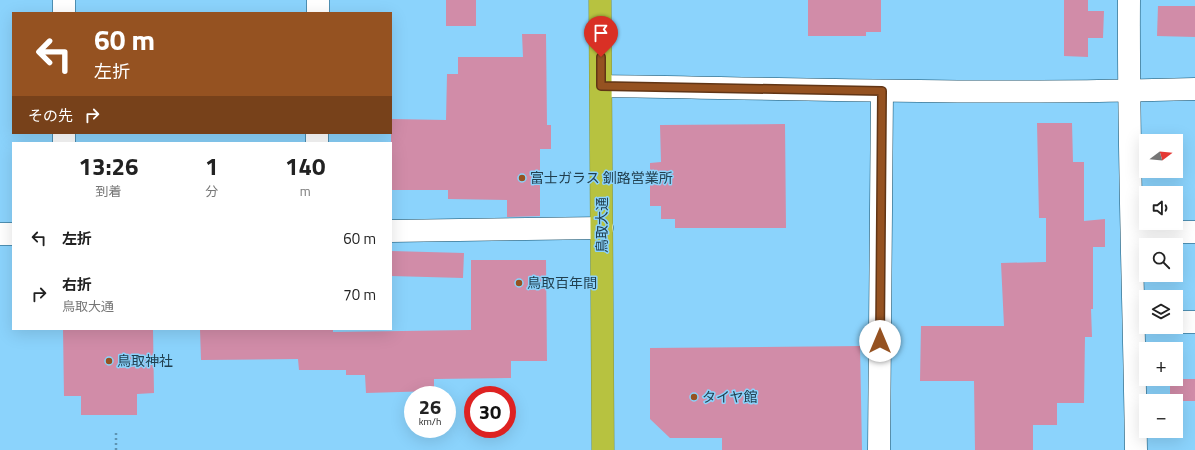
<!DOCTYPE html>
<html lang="ja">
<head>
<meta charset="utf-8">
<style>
	:root { --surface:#fff; --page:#f2f2f2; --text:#222; --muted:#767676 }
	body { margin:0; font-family:"Titillium Web","Noto Sans JP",sans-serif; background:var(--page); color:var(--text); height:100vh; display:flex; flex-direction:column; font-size:15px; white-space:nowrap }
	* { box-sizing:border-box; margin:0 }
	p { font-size:13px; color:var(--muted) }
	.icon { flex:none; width:22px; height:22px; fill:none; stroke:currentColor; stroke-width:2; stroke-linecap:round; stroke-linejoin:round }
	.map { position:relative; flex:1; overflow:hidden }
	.details { position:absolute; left:12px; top:142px; width:380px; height:188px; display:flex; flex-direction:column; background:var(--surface); border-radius:0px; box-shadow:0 4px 16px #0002 }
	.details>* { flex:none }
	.banner { position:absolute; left:12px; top:12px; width:380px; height:122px; border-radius:0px; box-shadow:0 4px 16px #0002; background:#955221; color:#fff; overflow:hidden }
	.needle { width:26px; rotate:74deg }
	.buttons { position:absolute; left:1139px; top:134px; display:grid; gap:8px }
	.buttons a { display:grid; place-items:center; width:44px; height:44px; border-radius:0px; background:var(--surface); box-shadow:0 4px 16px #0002; font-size:20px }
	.speed { position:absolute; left:404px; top:386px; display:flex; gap:8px; font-size:20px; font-weight:700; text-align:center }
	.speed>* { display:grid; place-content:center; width:52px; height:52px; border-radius:50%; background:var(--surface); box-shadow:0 4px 16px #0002; line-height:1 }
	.speed small { font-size:10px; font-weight:400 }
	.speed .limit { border:6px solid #d22; background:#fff; color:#111 }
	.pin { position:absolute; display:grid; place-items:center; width:34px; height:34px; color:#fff; margin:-41px -17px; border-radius:50% 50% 50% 0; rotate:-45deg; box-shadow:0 0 4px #0007 }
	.pin .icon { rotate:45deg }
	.me { position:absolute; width:44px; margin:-22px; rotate:0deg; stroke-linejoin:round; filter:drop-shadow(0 0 3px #0008) }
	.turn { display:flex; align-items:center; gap:14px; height:84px; padding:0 16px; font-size:18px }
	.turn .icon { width:52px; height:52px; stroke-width:2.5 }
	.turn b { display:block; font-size:28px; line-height:34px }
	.then { display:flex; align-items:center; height:38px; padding:0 16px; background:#0003; gap:8px; font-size:15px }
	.eta { display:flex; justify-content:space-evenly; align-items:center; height:68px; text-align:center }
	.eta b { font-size:24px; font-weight:700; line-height:28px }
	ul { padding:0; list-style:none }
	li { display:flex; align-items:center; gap:12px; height:56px; padding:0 16px }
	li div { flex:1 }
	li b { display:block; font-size:15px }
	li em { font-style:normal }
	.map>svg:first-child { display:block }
	.building { fill:#d18ca8 }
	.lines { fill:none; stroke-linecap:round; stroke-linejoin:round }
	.minor-casing { stroke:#134d68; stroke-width:23 }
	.highway-casing { stroke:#829445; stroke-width:23 }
	.path { stroke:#5e94b2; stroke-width:2.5; stroke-dasharray:2 3; stroke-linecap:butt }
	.minor { stroke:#fff; stroke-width:22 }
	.highway { stroke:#b7c240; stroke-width:22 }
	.route-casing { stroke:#613515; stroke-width:10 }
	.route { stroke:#955221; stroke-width:7 }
	.poi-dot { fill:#955221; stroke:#8bd3fc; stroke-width:1.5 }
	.labels { text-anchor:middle; stroke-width:3; stroke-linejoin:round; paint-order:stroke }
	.poi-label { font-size:14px; fill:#213f4f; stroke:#8bd3fc; text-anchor:start }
	.street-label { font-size:14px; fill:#213f4f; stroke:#8bd3fc }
</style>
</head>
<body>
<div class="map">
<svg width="1195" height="450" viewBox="0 0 1195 450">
	<rect width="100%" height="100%" fill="#8bd3fc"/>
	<g class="building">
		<rect x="446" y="0" width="30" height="26"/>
		<polygon points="808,0 881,0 881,32 866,32 866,36 808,36"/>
		<polygon points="1064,0 1088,0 1088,11 1104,11 1103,38 1088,38 1088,57 1064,56"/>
		<polygon points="1158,6 1195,6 1195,37 1157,36"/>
		<polygon points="522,34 546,34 547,125 551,125 551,149 540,149 540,216 507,217 507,200 448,199 448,190 391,190 391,119 446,120 447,74 458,74 458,57 523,57"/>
		<polygon points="1037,123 1072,123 1073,162 1084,162 1084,221 1105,219 1105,247 1093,247 1093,309 1091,309 1092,337 1085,337 1084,403 1057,403 1057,425 1033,425 1033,450 975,450 974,381 920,381 921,326 1004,326 1001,263 1046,262 1046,218 1039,218"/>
		<polygon points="785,124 786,228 675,228 675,219 661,219 661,206 650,206 650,163 661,162 660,125"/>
		<polygon points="391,251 464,253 463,278 391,276"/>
		<polygon points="471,260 546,260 547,361 511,361 511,378 434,379 434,391 366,393 365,375 346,375 346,370 299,370 298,359 201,360 200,329 333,329 333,332 471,330"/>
		<polygon points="63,329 153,329 154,393 137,394 137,415 81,415 81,396 64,396"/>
		<polygon points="860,346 862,450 722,450 722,438 670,438 650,419 650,348"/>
		<rect x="1170" y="379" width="25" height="22"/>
	</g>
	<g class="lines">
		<g class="minor-casing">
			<g id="minor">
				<polyline points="64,0 64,13"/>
				<path d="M 1129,0 C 1128,150 1134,300 1136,450"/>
				<polyline points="318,13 318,0"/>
				<path d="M 601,86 C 799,89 997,95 1195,89"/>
				<polyline points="64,133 64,143"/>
				<polyline points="317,143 317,133"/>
				<polyline points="391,231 602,228"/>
				<polyline points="1132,232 1195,232"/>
				<polyline points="0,234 13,234"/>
				<polyline points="1176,322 1195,322"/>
				<polyline points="879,450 882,91"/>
			</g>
		</g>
		<g class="highway-casing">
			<polyline id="highway" points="600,0 603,450"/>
		</g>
		<polyline class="path" points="116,450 116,431"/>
		<use href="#minor" class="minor"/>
		<use href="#highway" class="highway"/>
	</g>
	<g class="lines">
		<g class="route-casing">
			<polyline id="route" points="601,57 601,86 882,91 880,341"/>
		</g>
		<use href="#route" class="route"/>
	</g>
	<g class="poi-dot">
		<circle cx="522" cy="178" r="4"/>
		<circle cx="519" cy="283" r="4"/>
		<circle cx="109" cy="361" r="4"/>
		<circle cx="694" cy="397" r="4"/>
	</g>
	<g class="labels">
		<g class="poi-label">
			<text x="530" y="183">富士ガラス 釧路営業所</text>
			<text x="527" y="288">鳥取百年間</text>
			<text x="117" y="366">鳥取神社</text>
			<text x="702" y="402">タイヤ館</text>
		</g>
		<g class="street-label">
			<text transform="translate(602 225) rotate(-90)" y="5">鳥取大通</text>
		</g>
	</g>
</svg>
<div class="buttons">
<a><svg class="needle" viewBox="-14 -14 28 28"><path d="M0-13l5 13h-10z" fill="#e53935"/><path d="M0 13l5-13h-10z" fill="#767676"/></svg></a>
<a><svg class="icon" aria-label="sound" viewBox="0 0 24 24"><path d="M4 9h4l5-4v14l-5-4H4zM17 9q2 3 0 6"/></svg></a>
<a><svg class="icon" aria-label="search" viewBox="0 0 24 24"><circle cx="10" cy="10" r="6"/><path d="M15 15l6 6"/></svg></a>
<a><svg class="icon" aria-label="layers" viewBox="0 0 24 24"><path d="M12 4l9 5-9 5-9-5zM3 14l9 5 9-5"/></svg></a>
<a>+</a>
<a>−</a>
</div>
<div class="speed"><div>26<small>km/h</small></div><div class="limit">30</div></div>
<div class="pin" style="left:601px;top:57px;background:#d93025"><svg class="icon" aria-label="arrive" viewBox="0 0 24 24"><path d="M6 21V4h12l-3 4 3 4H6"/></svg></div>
<svg class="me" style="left:880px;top:341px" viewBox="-20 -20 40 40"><circle r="19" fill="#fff"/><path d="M0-13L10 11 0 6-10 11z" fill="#955221"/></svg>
<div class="banner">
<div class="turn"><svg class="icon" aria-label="left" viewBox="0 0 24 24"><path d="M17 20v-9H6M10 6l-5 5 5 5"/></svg><div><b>60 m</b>左折</div></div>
<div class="then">その先<svg class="icon" aria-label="right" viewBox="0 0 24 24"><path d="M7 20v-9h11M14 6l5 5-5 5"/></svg></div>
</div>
<section class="details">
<div class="eta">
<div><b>13:26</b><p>到着</p></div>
<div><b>1</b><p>分</p></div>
<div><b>140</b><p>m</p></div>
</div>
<ul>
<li><svg class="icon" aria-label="left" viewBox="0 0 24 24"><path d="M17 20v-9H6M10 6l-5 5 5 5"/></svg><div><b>左折</b></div><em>60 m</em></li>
<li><svg class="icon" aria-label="right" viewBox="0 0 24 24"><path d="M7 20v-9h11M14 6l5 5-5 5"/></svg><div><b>右折</b><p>鳥取大通</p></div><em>70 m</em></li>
</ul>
</section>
</div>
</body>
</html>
